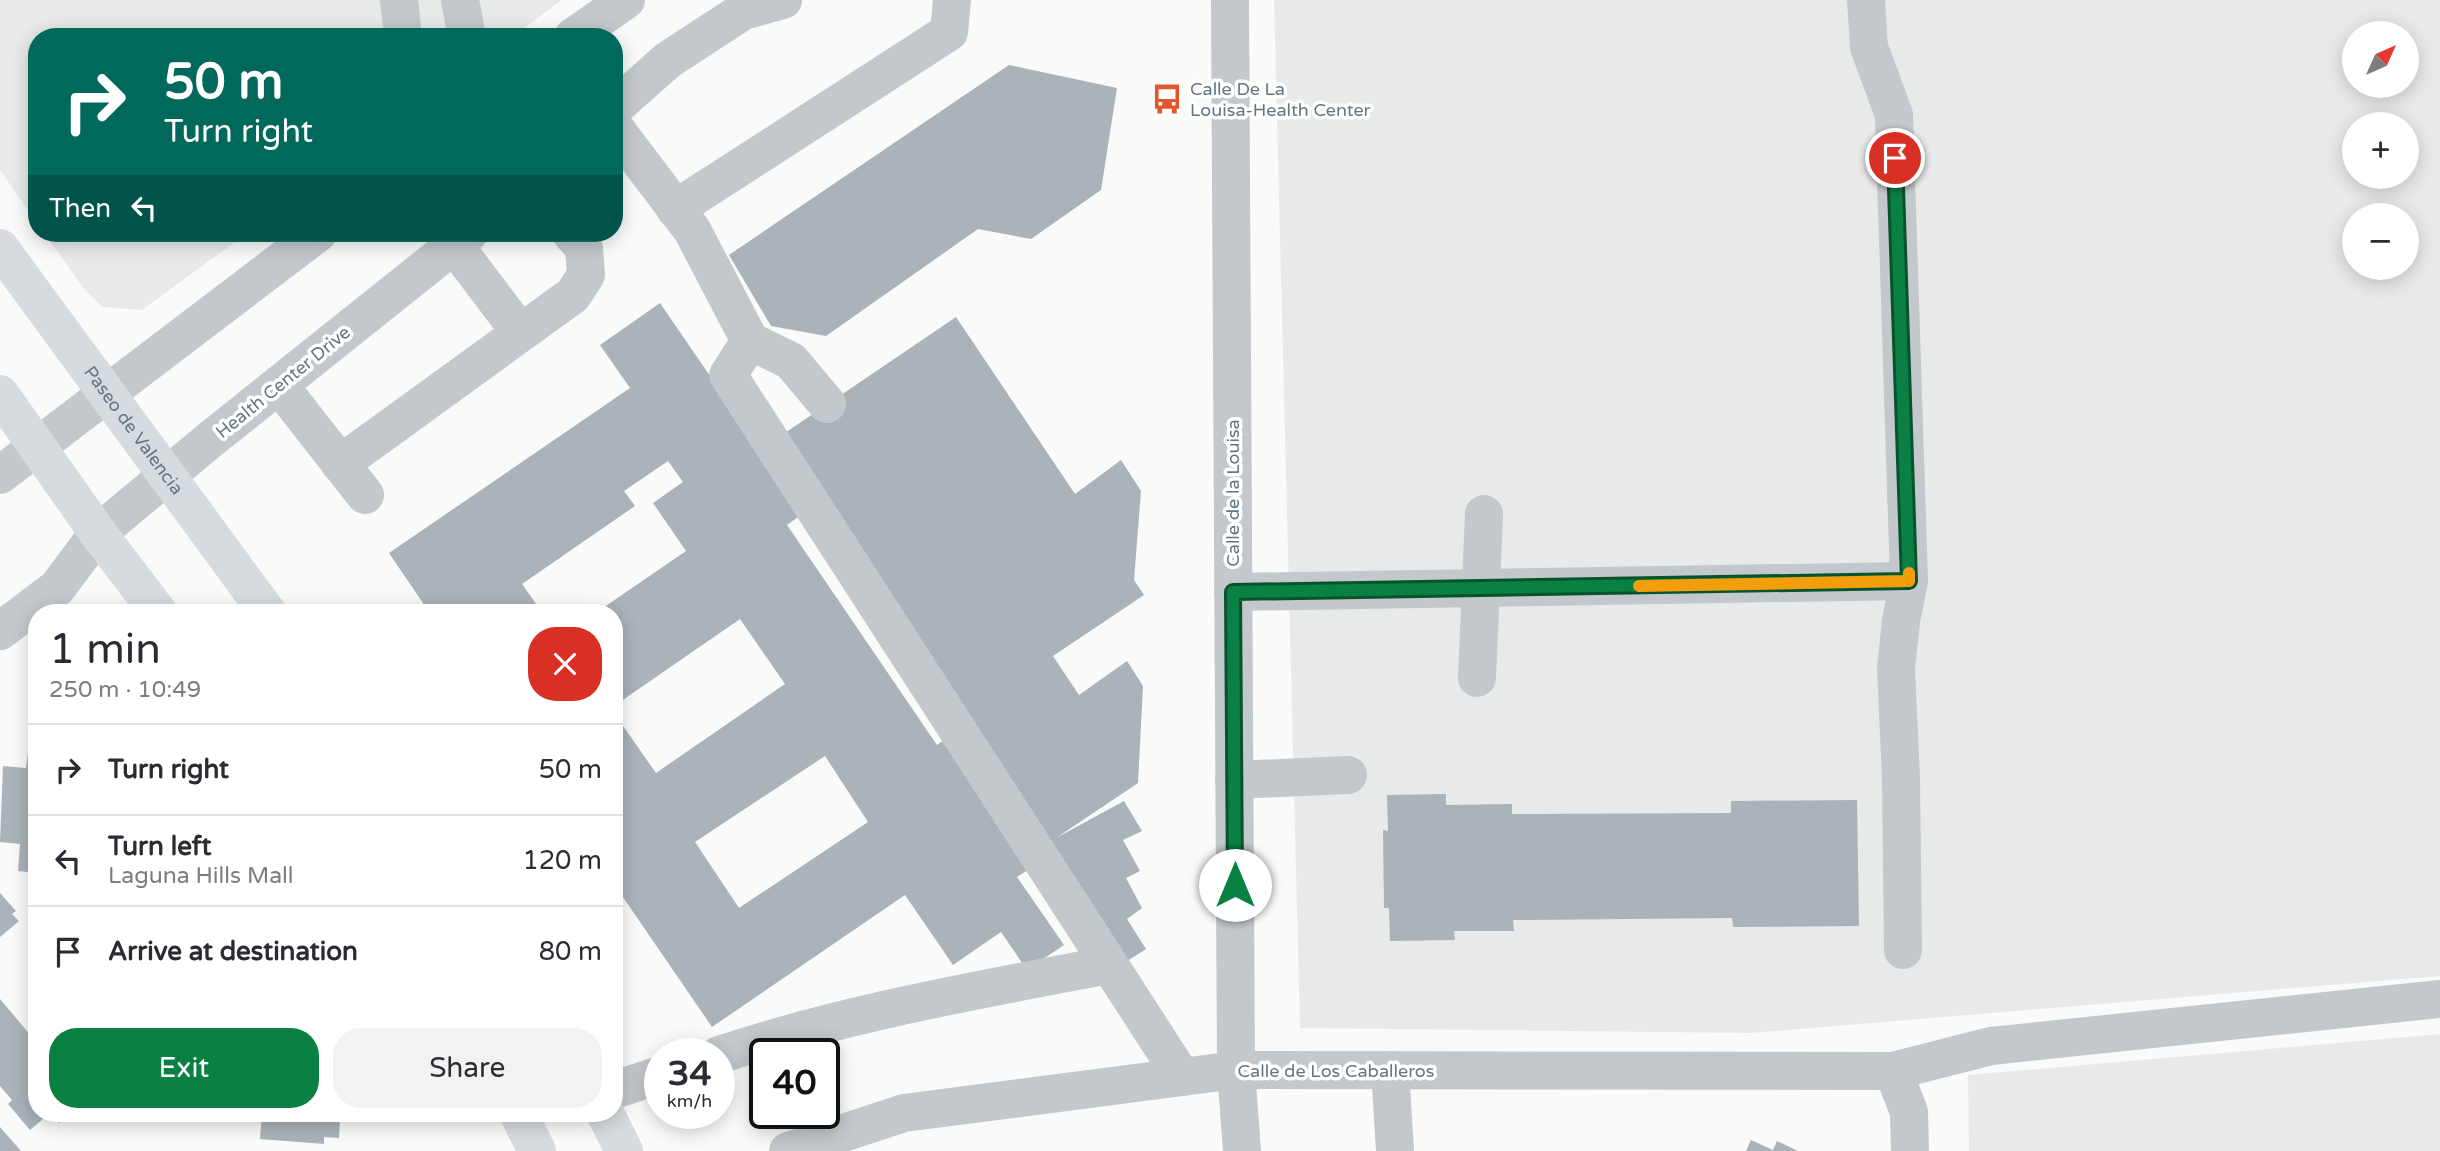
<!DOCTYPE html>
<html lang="en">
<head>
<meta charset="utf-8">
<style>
	:root { --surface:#fff; --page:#f2f2f3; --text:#2b2b33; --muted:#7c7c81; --line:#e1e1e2; --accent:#0b8043 }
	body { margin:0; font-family:"Varela Round",sans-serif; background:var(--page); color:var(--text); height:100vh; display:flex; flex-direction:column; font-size:26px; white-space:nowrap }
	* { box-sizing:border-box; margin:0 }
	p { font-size:23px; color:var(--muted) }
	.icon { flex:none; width:38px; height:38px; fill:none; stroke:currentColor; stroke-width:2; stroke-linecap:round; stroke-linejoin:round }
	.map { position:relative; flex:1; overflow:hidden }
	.side { position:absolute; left:28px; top:604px; width:595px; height:518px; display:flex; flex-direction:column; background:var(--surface); border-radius:28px; box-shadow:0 4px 18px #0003 }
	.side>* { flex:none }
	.hud { position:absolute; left:28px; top:28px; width:595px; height:214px; border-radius:28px; box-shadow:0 4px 18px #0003; background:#00695c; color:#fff; overflow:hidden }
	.needle { width:46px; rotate:45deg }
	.fabs { position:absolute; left:2342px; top:21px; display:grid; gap:14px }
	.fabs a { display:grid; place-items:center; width:77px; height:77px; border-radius:50%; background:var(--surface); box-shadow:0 4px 18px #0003; font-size:35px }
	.speed { position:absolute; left:644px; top:1038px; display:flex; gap:14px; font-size:35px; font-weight:700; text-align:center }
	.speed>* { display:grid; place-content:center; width:91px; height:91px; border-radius:50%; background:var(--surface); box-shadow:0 4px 18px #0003; line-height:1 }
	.speed small { font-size:18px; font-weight:400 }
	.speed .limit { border:4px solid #111; border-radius:10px; background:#fff; color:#111 }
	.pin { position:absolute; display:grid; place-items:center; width:60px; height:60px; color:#fff; margin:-30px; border:4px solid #fff; border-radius:50%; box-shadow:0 2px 7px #0007 }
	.me { position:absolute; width:77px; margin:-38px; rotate:0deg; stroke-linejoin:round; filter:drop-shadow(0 0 5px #0008) }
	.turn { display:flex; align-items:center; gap:24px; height:147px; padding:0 21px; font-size:32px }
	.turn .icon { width:91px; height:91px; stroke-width:2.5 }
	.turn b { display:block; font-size:49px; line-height:60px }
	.then { display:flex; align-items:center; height:66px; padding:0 21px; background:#0003; gap:14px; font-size:26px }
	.round { display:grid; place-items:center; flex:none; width:74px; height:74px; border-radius:28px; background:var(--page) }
	.overview { display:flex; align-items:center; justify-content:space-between; height:119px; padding:0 21px }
	h1 { font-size:42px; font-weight:600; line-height:52px }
	.primary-button { display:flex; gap:14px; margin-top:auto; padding:14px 21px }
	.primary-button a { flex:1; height:80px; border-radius:28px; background:var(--accent); color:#fff; font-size:28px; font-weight:600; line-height:80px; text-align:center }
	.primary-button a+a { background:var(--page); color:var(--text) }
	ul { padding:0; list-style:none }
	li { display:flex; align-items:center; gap:21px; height:91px; padding:0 21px; border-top:2px solid var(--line) }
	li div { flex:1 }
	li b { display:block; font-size:26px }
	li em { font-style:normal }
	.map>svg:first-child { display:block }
	.built { fill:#e8e9e9; fill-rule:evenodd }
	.building { fill:#aab3b9; fill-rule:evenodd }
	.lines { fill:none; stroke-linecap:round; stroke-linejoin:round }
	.minor { stroke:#c3c8cc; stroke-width:38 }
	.major { stroke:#d6dbdf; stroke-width:38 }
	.route-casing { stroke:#07532c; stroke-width:18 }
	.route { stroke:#0b8043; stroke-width:12 }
	.slow { stroke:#f59e0b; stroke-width:12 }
	.labels { text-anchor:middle; stroke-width:7; stroke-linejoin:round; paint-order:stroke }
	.poi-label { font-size:18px; fill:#657683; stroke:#fff; text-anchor:start }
	.street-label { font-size:18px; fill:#657683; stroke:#fff }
</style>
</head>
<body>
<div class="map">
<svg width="2440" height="1151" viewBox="0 0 2440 1151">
	<rect width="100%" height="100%" fill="#fafaf8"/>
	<g class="built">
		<polygon points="0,0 562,0 512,37 37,37 37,223 0,170"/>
		<path d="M 1274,0 L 2440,0 L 2440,976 L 1750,1033 L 1300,1028 ZM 2354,33 L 2406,33 L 2406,86 L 2354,86 ZM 2354,124 L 2406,124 L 2406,177 L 2354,177 ZM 2354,215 L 2406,215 L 2406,268 L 2354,268 Z"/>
		<polygon points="44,233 247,233 142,310 103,307 85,290"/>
		<polygon points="2440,1034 2440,1151 1969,1151 1968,1075"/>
	</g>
	<g class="building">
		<polygon points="1009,65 1117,88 1101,190 1031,239 978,229 826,336 771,326 729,255"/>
		<path d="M 660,303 L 804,513 L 787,525 L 937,745 L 952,734 L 1040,862 L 1017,877 L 1064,945 L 1027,970 L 1001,932 L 953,965 L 905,895 L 712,1027 L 614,884 L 614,713 L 656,773 L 785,684 L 740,619 L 614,706 L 614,612 L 597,612 L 686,551 L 653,503 L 683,482 L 668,461 L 624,491 L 635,506 L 522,584 L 542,612 L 429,612 L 389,553 L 630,388 L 600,345 ZM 825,756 L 868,822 L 739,908 L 695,842 Z"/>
		<polygon points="956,317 1075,494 1121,460 1141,491 1134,580 1144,595 1053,656 1079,695 1127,661 1143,686 1138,783 1056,838 1124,801 1142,831 1123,840 1140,871 1126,878 1142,908 1127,919 1146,949 1124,963 779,437"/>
		<polygon points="29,744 37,744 37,873 18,871 20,844 0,842 3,766 26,768"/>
		<polygon points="1446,794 1446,805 1512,804 1512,814 1731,813 1731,801 1857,800 1859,926 1733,927 1732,918 1513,920 1514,931 1454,931 1455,940 1390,941 1389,908 1384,908 1383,830 1388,831 1387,795"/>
		<polygon points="0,893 16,911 12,914 19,921 0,937"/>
		<polygon points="0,999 37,1043 37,1113 50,1113 30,1130 8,1104 12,1100 0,1086"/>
		<polygon points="50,1113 71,1113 59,1123"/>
		<polygon points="262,1113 368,1113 367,1119 340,1117 339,1138 324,1137 324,1144 260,1139"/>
		<polygon points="0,1127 21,1151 0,1151"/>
		<polygon points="1751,1140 1773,1150 1777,1141 1798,1151 1746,1151"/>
	</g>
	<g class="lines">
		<g class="minor">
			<polyline points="399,0 403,37"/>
			<polyline points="460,0 467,37"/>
			<polyline points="1230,0 1236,1070 1242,1151"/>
			<polyline points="1866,0 1869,47 1894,115 1909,581 1901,621 1896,669 1901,778 1903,950"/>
			<polyline points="573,37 626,0"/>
			<polyline points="614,108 668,60 743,11 783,0"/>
			<polyline points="614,127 692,230 750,341 791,361 827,404"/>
			<polyline points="675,209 949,32 952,0"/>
			<polyline points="445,233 520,332"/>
			<polyline points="750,341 728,375 1182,1077"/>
			<polyline points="279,385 365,495"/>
			<polyline points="340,464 573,295 586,275 584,248 571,233"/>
			<polyline points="0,475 318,233"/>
			<polyline points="1233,592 1909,581"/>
			<polyline points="0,631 57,588 98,533 211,439 469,233"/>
			<polyline points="1477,678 1484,514"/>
			<polyline points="1234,780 1348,775"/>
			<path d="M 719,1055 C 846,1013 978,990 1109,965"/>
			<polyline points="1390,1070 1395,1151"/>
			<polyline points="1893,1071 1909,1112 1910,1151"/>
			<polyline points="614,1090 660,1075"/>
			<polyline points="788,1151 904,1113 1236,1070 1893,1071 1991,1046 2440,999"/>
		</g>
		<g class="major">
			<path id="s1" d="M 0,248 L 267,612"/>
			<polyline points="0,394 98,533 158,612"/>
			<polyline points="518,1113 537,1151"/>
			<polyline points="605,1113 624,1151"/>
		</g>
	</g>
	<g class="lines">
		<g class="route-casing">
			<polyline id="route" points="1235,885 1233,592 1909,581 1895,158"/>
		</g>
		<use href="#route" class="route"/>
		<polyline class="slow" points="1639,586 1909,581 1909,573"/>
	</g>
	<defs>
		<g id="bus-bare" transform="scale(2.415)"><path d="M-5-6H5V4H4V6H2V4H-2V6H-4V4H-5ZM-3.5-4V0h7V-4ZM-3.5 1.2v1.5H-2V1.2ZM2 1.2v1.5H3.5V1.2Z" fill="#e4572e" stroke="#fff" stroke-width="2.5" paint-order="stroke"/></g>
	</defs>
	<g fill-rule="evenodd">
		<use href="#bus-bare" x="1167" y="99"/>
	</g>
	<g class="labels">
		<g class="poi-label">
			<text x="1190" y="95">Calle De La<tspan x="1190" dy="21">Louisa-Health Center</tspan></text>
		</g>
		<g class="street-label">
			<text transform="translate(283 382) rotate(-39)" y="6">Health Center Drive</text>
			<text dy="6" stroke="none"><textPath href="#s1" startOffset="226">Paseo de Valencia</textPath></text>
			<text transform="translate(1233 493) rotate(-90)" y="6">Calle de la Louisa</text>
			<text x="1336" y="1077">Calle de Los Caballeros</text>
		</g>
	</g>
</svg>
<div class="fabs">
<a><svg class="needle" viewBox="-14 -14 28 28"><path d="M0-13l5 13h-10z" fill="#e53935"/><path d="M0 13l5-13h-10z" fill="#7c7c81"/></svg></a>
<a>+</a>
<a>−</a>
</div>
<div class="speed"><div>34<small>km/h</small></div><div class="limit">40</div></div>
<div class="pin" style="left:1895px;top:158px;background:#d93025"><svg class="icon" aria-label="arrive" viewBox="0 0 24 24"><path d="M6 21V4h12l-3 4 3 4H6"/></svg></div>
<svg class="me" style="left:1235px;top:885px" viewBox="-20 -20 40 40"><circle r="19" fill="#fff"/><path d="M0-13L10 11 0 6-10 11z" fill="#0b8043"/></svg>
<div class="hud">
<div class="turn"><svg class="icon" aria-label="right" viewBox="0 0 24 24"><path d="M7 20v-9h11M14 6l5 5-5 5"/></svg><div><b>50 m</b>Turn right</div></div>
<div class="then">Then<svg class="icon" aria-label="left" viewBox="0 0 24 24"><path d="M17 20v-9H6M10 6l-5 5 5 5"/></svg></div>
</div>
<section class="side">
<div class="overview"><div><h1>1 min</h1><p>250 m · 10:49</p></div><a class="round" style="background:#d93025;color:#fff"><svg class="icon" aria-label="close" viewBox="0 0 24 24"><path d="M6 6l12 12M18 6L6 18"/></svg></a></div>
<ul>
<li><svg class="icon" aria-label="right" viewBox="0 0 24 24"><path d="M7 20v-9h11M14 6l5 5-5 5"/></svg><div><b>Turn right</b></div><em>50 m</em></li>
<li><svg class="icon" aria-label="left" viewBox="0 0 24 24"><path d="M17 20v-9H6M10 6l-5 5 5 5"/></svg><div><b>Turn left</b><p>Laguna Hills Mall</p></div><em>120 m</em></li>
<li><svg class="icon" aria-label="arrive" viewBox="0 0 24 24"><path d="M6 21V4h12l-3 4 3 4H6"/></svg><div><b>Arrive at destination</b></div><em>80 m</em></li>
</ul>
<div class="primary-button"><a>Exit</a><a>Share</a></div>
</section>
</div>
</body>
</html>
